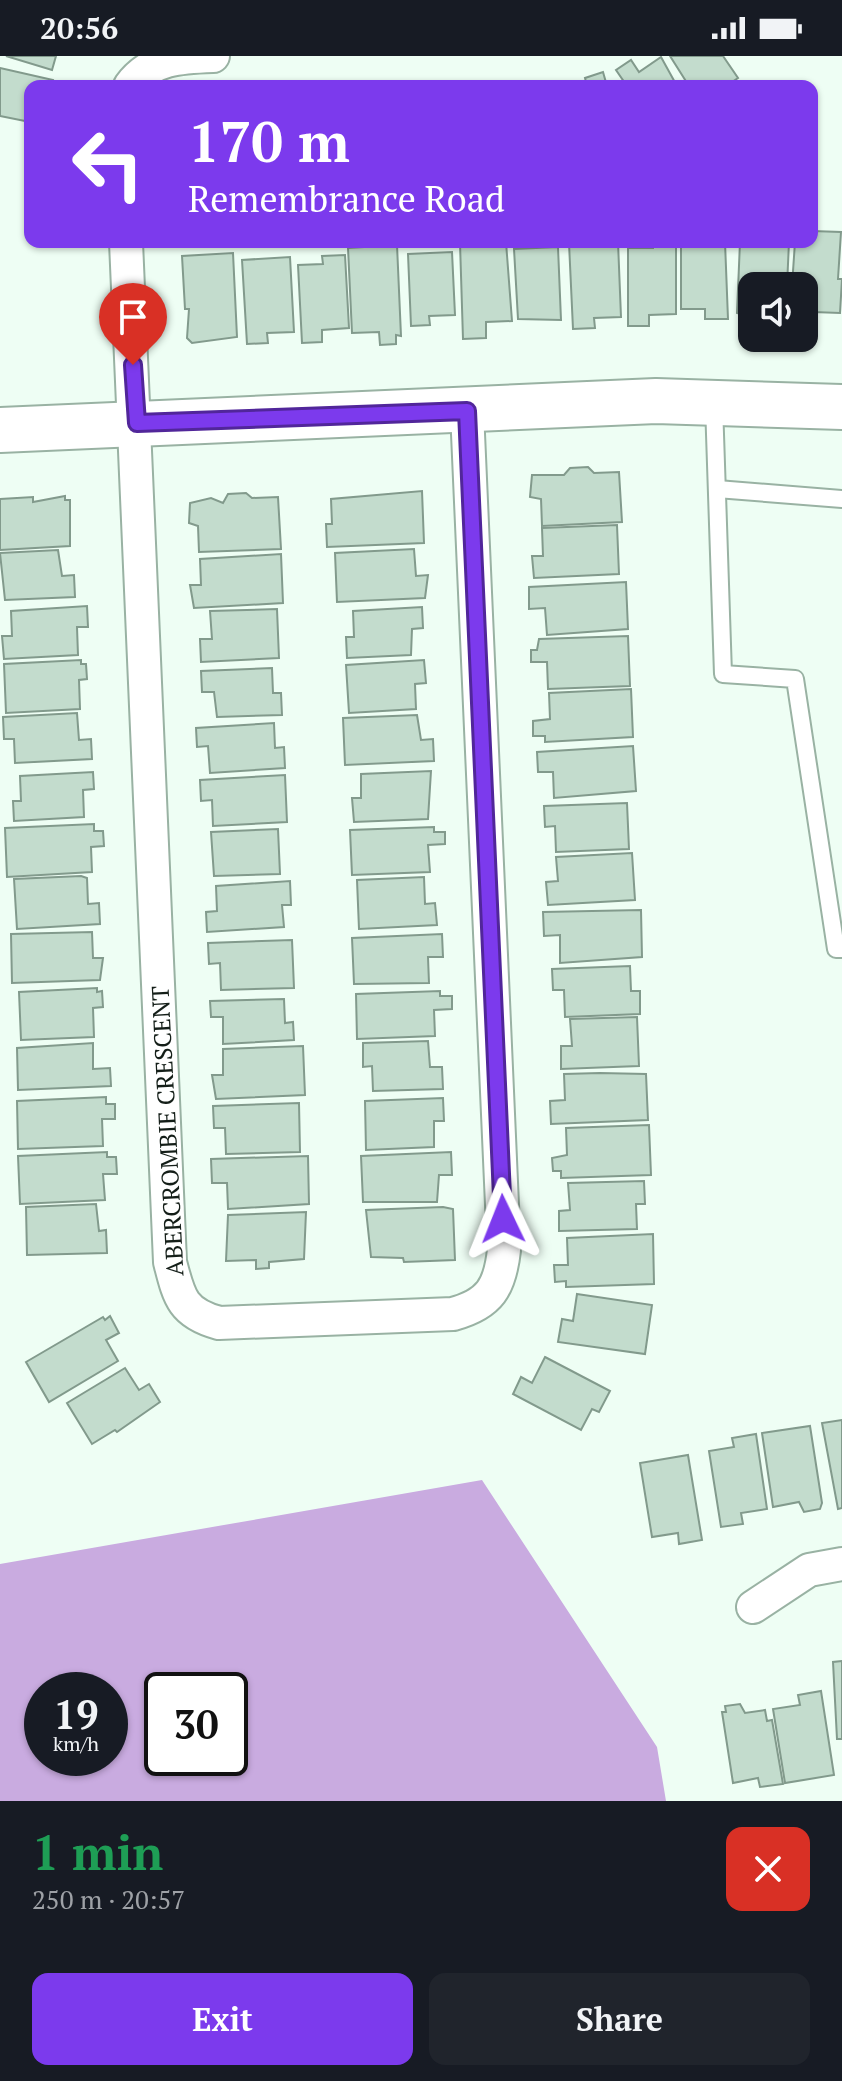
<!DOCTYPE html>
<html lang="en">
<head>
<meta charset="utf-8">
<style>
	:root { --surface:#171b24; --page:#20242c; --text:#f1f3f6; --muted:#9ea1a6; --accent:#7c3aed }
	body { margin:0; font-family:"PT Serif",serif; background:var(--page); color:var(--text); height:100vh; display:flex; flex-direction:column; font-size:30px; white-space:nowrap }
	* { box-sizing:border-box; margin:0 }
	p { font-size:26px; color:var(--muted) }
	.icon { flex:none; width:44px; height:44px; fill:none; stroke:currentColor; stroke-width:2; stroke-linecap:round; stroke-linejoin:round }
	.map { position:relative; height:1745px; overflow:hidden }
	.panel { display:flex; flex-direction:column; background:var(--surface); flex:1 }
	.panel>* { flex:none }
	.hud { position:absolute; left:24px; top:24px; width:794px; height:168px; border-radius:16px; box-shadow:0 2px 6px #0004; background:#7c3aed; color:#fff; overflow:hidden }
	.controls { position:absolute; left:738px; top:216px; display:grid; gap:16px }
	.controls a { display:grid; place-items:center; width:80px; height:80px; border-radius:16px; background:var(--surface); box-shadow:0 2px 6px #0004; font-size:40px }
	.speed { position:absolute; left:24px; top:1616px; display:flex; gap:16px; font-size:40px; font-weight:700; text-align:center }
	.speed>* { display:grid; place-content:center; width:104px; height:104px; border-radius:50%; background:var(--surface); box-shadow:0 2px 6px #0004; line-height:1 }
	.speed small { font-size:20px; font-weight:400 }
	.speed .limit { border:4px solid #111; border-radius:12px; background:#fff; color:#111 }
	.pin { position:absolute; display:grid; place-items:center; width:68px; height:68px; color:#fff; margin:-82px -34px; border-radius:50% 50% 50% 0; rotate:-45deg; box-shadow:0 0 8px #0007 }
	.pin .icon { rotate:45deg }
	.me { position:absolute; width:88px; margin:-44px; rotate:358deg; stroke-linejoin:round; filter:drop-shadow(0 0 6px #0008) }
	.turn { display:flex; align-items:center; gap:28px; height:168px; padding:0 32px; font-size:36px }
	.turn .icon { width:104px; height:104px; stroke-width:2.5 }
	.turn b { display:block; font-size:56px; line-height:68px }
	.round { display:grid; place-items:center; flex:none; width:84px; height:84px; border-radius:16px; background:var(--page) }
	.head { display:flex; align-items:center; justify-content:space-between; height:136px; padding:0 32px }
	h1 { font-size:48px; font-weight:800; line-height:60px; color:#1e9e55 }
	.action { display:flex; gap:16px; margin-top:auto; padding:16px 32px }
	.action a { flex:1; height:92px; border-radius:16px; background:var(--accent); color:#fff; font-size:32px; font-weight:800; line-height:92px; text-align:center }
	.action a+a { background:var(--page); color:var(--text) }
	.status { display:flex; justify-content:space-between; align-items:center; height:56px; padding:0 40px; background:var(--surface); direction:ltr }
	.status svg { height:22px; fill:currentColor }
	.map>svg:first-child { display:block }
	.forest { fill:#c9abe0; fill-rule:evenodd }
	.building { fill:#c3dccd; stroke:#829a8c; stroke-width:2 }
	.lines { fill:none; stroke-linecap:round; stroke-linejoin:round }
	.lane-casing { stroke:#99b2a3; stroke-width:20 }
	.street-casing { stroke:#99b2a3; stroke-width:36 }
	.secondary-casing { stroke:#99b2a3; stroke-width:48 }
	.lane { stroke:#fff; stroke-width:16 }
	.street { stroke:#fff; stroke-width:32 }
	.secondary { stroke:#fff; stroke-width:44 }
	.route-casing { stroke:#51269a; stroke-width:20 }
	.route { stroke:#7c3aed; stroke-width:14 }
	.labels { text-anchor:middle; stroke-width:6; stroke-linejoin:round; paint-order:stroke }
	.street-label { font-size:24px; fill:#141e18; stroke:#fff }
</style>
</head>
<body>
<div class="status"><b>20:56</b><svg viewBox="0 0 49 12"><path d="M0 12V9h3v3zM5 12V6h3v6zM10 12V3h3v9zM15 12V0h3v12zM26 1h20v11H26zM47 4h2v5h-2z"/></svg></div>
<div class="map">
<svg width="842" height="1745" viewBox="0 0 842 1745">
	<rect width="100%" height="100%" fill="#eefef4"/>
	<path class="forest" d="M 482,1424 L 657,1691 L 666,1745 L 0,1745 L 0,1508 ZM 42,1634 L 110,1634 L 110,1702 L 42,1702 ZM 162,1634 L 230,1634 L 230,1702 L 162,1702 Z"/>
	<g class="building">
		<polygon points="6,0 56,0 52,14"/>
		<polygon points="670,0 723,0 738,22 726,30 689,30"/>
		<polygon points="661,1 677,30 627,30 616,14 631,4 639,16"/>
		<polygon points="0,12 53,24 52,30 30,30 30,66 0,60"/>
		<polygon points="603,16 607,30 587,30 585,22"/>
		<polygon points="812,175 841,176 838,223 842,223 840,257 813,256 812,272 804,271 804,230 792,230 795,186 812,186"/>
		<polygon points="506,186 512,265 486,266 486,282 463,283 460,187"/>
		<polygon points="618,186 621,261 594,262 595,272 573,273 569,187"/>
		<polygon points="653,186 676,186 676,258 649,259 649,270 628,270 628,192 653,192"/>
		<polygon points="681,186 725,186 728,263 705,263 705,253 681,253"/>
		<polygon points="740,186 789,186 787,230 752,230 752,264 741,263 741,258 737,257"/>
		<polygon points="397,189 401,280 396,279 396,288 380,289 379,276 352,277 348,192"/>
		<polygon points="558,191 561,264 518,263 514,193"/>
		<polygon points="452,196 455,259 429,260 430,269 411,270 408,198"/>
		<polygon points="233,197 237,281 192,287 187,282 189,253 185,253 182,200"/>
		<polygon points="345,199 349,272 322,274 322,286 302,287 298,209 323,208 322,200"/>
		<polygon points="290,201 294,276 267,277 268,287 247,288 242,204"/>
		<polygon points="588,411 594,417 619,416 622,466 542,470 541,443 530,441 532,419 564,419 570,412"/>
		<polygon points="422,435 424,487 327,491 326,468 332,468 331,443"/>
		<polygon points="246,437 252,442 278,441 281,493 199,496 198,470 189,467 190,447 211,442 223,447 228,438"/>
		<polygon points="65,440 65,444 70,444 70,490 0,494 0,443 33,441 33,446"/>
		<polygon points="617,469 619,518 534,522 532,500 543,500 542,472"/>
		<polygon points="414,493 416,520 428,519 425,542 337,546 335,497"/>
		<polygon points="58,494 62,520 74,519 75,541 5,544 0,497"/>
		<polygon points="281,498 283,547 194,552 190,529 201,529 200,503"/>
		<polygon points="626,526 628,573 547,579 545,552 529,553 529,531"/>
		<polygon points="87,550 88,571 77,571 78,599 4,603 2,580 12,580 11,555"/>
		<polygon points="422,551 423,572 412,573 411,599 347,602 346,581 354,581 353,555"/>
		<polygon points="277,553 279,602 201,606 200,583 212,583 210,555"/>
		<polygon points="628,580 630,630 548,633 547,606 531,606 531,594 537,594 539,583"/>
		<polygon points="81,604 81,608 86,608 87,623 79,624 80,653 6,657 4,608"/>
		<polygon points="424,604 426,627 415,628 416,653 349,657 346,609"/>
		<polygon points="272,612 273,637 281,637 282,659 217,661 214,636 202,636 201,615"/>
		<polygon points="631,633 633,681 545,686 545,680 533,680 533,665 550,663 549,637"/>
		<polygon points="77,657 79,684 91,683 92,703 15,707 14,683 4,683 3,661"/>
		<polygon points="417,659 421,684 433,683 434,705 345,709 343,662"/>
		<polygon points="274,667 275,692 284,691 285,712 210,717 208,690 197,691 196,672"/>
		<polygon points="633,690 636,735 554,742 553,716 538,716 537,696"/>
		<polygon points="431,715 428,763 354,766 352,742 361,742 361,718"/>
		<polygon points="93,716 94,733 83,734 84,761 14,765 13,745 21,745 20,720"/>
		<polygon points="285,719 287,766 213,770 212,744 201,745 200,724"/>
		<polygon points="627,747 629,793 556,796 555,770 545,771 544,750"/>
		<polygon points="94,768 94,775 103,775 104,790 91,791 92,816 7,821 5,772"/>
		<polygon points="434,771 434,776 445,776 445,788 428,789 430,816 352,819 350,774"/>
		<polygon points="278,773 280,818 214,820 211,776"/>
		<polygon points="632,797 635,844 548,849 546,826 558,825 556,801"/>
		<polygon points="81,820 87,822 88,848 99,847 100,868 17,873 14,823"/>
		<polygon points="424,821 425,848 435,847 437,869 359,873 357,824"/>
		<polygon points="290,825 291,849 282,849 284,871 207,876 206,856 217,855 216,830"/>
		<polygon points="641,854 642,901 560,907 560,879 544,880 543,856"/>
		<polygon points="92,876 93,902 103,902 100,924 12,927 11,878"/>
		<polygon points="442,878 443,901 428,901 429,927 354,928 352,882"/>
		<polygon points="292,884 294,932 221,934 220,907 209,908 208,887"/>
		<polygon points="630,910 631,935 640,935 640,958 565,961 564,934 553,934 552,913"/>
		<polygon points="97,932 97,936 102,935 103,951 93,952 94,981 21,984 19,936"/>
		<polygon points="440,935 440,940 452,940 452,953 434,954 435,980 357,983 356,938"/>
		<polygon points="284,943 285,967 293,966 294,984 223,988 223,961 211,961 210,945"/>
		<polygon points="637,961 639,1010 561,1013 561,990 572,990 570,963"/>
		<polygon points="428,985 430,1011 442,1011 443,1033 373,1035 372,1010 363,1011 363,987"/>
		<polygon points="93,987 93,1013 110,1012 111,1030 18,1034 17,992"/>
		<polygon points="303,990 305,1039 216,1043 212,1019 223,1019 223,993"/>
		<polygon points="600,1017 646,1018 648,1064 551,1068 550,1045 565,1044 564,1018"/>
		<polygon points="106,1041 106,1048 115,1048 115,1063 102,1063 103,1090 18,1093 17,1045"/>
		<polygon points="443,1042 444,1065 434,1065 434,1091 366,1094 365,1045"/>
		<polygon points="299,1047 300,1096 226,1098 225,1072 214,1072 213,1050"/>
		<polygon points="649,1069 651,1119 561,1122 561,1115 553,1115 552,1102 567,1099 566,1072"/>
		<polygon points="107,1096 107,1101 116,1101 117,1118 103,1118 105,1144 20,1148 18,1100"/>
		<polygon points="451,1096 452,1119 439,1119 437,1146 363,1146 361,1100"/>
		<polygon points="308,1100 309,1148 228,1153 227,1127 212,1127 211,1103"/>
		<polygon points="644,1125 645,1148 636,1148 637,1173 559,1175 559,1155 570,1154 568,1127"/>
		<polygon points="96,1148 99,1175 106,1174 107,1197 27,1199 26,1151"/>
		<polygon points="443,1151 453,1153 455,1204 404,1206 403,1202 371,1201 366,1154"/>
		<polygon points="306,1156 304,1203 269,1206 269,1212 256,1213 256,1204 226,1205 228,1159"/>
		<polygon points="653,1178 654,1228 566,1231 566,1225 555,1226 554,1209 568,1209 567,1182"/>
		<polygon points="577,1238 652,1249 645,1298 558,1286 562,1263 573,1265"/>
		<polygon points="110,1260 119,1277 106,1284 118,1305 49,1346 26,1306 103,1261 105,1264"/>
		<polygon points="545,1301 610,1335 599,1356 592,1353 581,1374 513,1338 521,1321 532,1327"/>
		<polygon points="125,1312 139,1334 149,1328 160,1346 117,1376 115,1374 92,1388 67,1347"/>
		<polygon points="842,1364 842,1452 838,1453 822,1367"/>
		<polygon points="810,1370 822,1447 820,1453 804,1456 799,1446 773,1451 762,1377"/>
		<polygon points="756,1378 767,1453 741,1457 743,1468 721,1471 709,1395 734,1391 732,1382"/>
		<polygon points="688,1399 702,1484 679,1488 678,1477 652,1481 640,1407"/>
		<polygon points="842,1605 842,1683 837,1683 833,1606"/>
		<polygon points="821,1635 834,1719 785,1727 773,1653 800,1649 798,1639"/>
		<polygon points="740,1648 745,1657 765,1654 767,1665 772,1664 783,1728 760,1731 758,1722 733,1727 722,1656 726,1656 725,1650"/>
	</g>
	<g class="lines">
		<g class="lane-casing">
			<g id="lane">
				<polyline points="714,348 723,618 795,623 836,893 842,893"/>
				<polyline points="717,433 842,443"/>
			</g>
		</g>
		<g class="street-casing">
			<g id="street">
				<path d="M 130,30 C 150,2 182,1 213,0"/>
				<path d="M 126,186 L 170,1206 C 179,1241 182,1257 219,1267 L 453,1258 C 490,1248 500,1231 504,1194 L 467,355"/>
				<polyline points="753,1551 809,1514 842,1508"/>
			</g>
		</g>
		<g class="secondary-casing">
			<polyline id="secondary" points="0,374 656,345 842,351"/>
		</g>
		<use href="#lane" class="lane"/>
		<use href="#street" class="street"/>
		<use href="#secondary" class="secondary"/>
	</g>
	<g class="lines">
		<g class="route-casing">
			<polyline id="route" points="133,309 137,367 467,355 503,1163"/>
		</g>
		<use href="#route" class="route"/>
	</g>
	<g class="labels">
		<g class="street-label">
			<text transform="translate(168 1075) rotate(-93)" y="8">ABERCROMBIE CRESCENT</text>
		</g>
	</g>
</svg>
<div class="controls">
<a><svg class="icon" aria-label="sound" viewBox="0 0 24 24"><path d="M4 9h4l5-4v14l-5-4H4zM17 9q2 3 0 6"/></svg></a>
</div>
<div class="speed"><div>19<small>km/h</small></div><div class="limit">30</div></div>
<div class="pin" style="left:133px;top:309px;background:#d93025"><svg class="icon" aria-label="arrive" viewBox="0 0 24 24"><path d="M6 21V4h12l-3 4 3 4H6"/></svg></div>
<svg class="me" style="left:503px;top:1163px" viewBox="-20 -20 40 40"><path d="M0-17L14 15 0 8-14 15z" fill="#7c3aed" stroke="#fff" stroke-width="4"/></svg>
<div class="hud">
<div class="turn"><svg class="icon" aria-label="left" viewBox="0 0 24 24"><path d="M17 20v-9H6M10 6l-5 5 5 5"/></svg><div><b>170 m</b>Remembrance Road</div></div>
</div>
</div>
<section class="panel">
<div class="head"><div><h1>1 min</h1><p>250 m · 20:57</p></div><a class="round" style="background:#d93025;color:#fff"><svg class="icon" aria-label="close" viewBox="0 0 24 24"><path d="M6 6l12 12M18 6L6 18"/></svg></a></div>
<div class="action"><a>Exit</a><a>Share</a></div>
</section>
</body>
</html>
